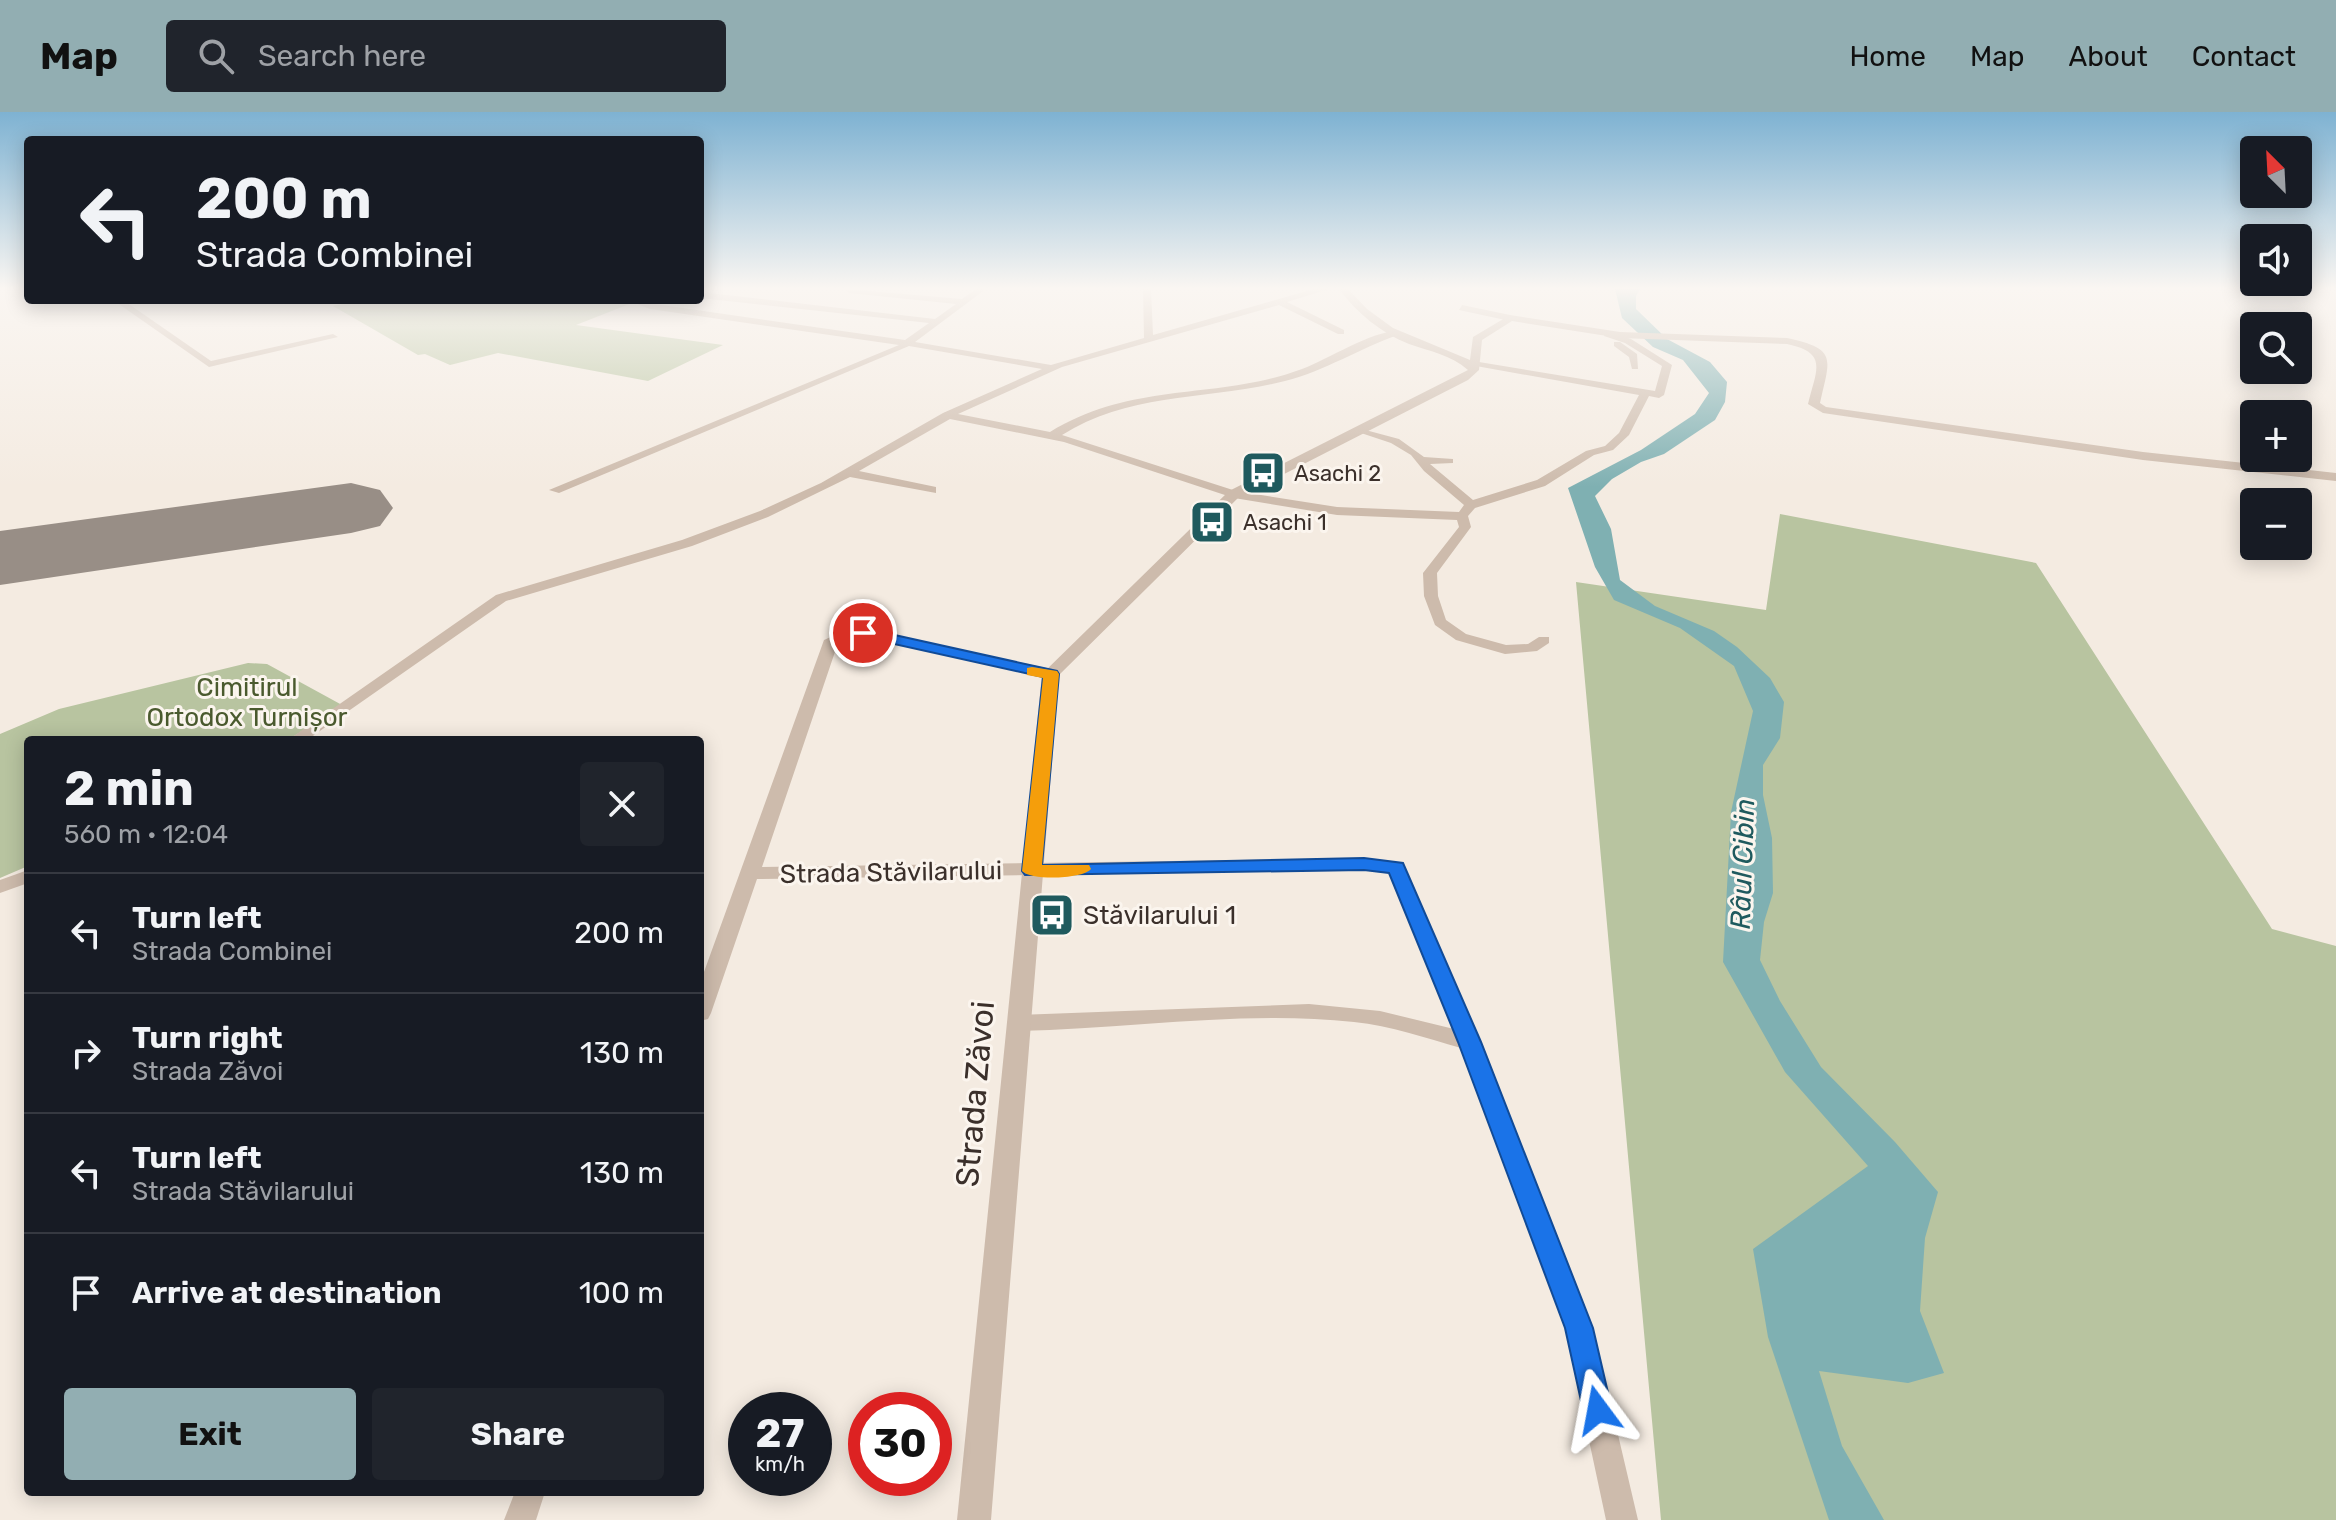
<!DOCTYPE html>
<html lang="en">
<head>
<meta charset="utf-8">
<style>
	:root { --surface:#171b24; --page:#20242c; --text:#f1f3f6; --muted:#9ea1a6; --line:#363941; --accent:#92aeb2 }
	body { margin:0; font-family:Rubik,sans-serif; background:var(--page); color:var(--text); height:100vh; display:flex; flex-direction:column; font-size:30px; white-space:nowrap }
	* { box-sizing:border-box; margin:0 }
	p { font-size:26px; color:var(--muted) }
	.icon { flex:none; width:44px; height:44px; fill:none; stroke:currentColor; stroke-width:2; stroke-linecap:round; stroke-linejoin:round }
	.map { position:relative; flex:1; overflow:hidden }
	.panel { position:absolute; left:24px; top:624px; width:680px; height:760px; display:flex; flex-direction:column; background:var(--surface); border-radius:8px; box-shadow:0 4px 20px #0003 }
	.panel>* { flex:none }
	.guide { position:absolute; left:24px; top:24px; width:680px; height:168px; border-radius:8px; box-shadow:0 4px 20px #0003; background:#171b24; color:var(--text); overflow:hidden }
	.needle { width:52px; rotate:336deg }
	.buttons { position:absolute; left:2240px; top:24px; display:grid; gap:16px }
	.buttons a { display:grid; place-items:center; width:72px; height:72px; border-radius:8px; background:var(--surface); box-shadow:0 4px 20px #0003; font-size:40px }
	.speed { position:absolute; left:728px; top:1280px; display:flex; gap:16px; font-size:40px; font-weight:700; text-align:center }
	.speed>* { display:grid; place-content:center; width:104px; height:104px; border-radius:50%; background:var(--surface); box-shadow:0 4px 20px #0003; line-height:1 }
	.speed small { font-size:20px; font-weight:400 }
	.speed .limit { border:12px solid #d22; background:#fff; color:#111 }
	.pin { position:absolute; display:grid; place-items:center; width:68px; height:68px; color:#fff; margin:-34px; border:4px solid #fff; border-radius:50%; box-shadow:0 2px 8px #0007 }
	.me { position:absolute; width:88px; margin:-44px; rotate:347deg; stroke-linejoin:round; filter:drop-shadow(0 0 6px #0008) }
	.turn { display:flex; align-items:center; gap:28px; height:168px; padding:0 40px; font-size:36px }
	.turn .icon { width:104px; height:104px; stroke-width:2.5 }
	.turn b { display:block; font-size:56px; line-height:68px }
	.round { display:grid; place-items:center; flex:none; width:84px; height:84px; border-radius:8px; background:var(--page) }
	.head { display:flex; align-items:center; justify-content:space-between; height:136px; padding:0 40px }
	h1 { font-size:48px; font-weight:700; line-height:60px }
	.cta { display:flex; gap:16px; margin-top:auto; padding:16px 40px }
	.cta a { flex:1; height:92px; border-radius:8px; background:var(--accent); color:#111; font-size:32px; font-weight:700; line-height:92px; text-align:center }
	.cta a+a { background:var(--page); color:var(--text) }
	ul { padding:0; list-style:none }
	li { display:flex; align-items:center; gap:24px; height:120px; padding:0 40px; border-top:2px solid var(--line) }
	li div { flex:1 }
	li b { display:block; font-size:30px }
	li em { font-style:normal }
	header { display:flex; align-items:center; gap:48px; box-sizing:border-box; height:112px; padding:0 40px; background:var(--accent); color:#111 }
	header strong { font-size:38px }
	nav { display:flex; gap:44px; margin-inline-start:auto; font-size:28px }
	.search { width:560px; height:72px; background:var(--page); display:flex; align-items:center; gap:20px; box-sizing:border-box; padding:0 28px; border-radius:8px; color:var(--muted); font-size:30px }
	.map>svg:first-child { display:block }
	.green { fill:#b8c4a0 }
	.water { fill:#7fb0b2 }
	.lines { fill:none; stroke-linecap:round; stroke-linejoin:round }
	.runway { fill:#988e86; fill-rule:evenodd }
	.minor { fill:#cdbbac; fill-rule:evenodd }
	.tertiary { fill:#cdbbac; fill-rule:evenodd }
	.route { fill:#1a73e8; stroke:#114b97; stroke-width:2 }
	.slow { fill:#f59e0b }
	.labels { text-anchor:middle; stroke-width:6; stroke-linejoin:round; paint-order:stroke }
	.far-poi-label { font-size:22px; fill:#3b302b; stroke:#fbf5ee; text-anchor:start }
	.park-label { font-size:26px; fill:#4a5a2e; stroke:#fbf5ee }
	.street-label { font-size:26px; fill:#3b302b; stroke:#fbf5ee }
	.poi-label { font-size:26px; fill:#3b302b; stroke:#fbf5ee; text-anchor:start }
	.water-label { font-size:28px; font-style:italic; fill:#1f5a5e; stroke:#fbf5ee }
	.near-street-label { font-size:32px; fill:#3b302b; stroke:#fbf5ee }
</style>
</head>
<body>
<header>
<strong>Map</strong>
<div class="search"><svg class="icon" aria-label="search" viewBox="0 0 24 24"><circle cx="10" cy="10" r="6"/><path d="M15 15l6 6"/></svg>Search here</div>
<nav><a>Home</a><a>Map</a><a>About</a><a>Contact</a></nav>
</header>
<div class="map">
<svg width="2336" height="1408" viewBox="0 0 2336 1408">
	<rect width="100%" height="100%" fill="#f4ebe1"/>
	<g class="green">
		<polygon points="360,188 628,188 632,191 576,213 723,233 648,269 498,241 450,253 425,242 418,243 333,194"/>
		<polygon points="1780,402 2036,451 2272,817 2336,834 2336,1408 1661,1408 1576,470 1766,498"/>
		<polygon points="248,551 267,552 342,593 288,628 28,628 28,754 0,766 0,622 59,597"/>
	</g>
	<polygon class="water" points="1615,177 1640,177 1636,184 1636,197 1667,227 1710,250 1727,270 1725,290 1715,308 1664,342 1641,350 1612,367 1595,384 1611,417 1620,468 1655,494 1714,519 1737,535 1770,566 1784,590 1780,626 1763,653 1763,683 1772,726 1773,781 1764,810 1760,848 1780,889 1821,955 1895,1030 1938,1080 1925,1126 1920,1199 1944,1261 1908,1271 1819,1259 1842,1334 1884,1408 1829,1408 1768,1225 1753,1137 1868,1054 1785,960 1723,850 1731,700 1753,599 1734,554 1680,516 1614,488 1595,455 1568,376 1641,338 1695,302 1709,281 1683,248 1653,235 1622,206"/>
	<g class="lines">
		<polygon class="runway" points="351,371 380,378 393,396 380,414 351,421 0,473 0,419"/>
		<g class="minor">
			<path d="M 846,177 L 962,187 L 976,177 L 986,177 L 915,230 L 1051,253 L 1144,226 L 1143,177 L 1151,177 L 1153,223 L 1314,177 L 1329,177 L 1287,190 L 1344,218 L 1344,222 L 1338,222 L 1279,193 L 1062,255 L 958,302 L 1050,320 C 1136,268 1216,289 1302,257 C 1329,247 1371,219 1398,219 L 1398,223 C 1360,236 1325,259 1285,269 C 1209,288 1130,280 1062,323 L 1236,379 L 1337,395 L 1459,400 L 1464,393 L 1424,359 L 1411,343 L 1391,331 L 1358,320 L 1358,316 L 1399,327 L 1424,345 L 1453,347 L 1453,351 L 1430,352 L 1473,388 L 1537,368 L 1586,339 L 1605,334 L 1619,321 L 1639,283 L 1476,254 L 1473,253 L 1473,249 L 1655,279 L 1662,254 L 1625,231 L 1604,224 L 1607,219 L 1631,227 L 1672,253 L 1664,283 L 1659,286 L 1649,284 L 1629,323 L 1613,338 L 1594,343 L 1545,374 L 1475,396 L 1468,404 L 1471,415 L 1437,461 L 1438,484 L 1446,508 L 1466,522 L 1506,533 L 1528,532 L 1539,525 L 1549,525 L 1549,531 L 1537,539 L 1505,542 L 1456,528 L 1435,513 L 1424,484 L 1423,461 L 1459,415 L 1457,408 L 1337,403 L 1234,386 L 1064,330 L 950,307 L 859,359 L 936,375 L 936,381 L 850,365 L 768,405 L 692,434 L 506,489 L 307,628 L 288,628 L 496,483 L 682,428 L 760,399 L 821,371 L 943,301 L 1042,257 L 909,234 L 559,381 L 549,378 L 899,233 L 650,197 L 627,188 L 905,228 L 929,211 L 700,186 L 700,180 L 935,207 L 956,192 L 849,181 Z"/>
			<polygon points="113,188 123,188 211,249 333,222 338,225 209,255"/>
			<polygon points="1462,193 1510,203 1514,206 1510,209 1459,198"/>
			<polygon points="1614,230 1620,230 1637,242 1638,257 1632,257 1629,245 1614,234"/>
			<path d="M 848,517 L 863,517 L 1051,557 L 1059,562 L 1051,567 L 863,525 L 850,525 L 838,531 L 762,755 L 1364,746 L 1403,751 L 1481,930 L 1593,1216 L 1638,1408 L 1606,1408 L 1565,1216 L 1461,936 C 1426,926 1391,914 1354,910 C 1243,898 1129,917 1018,919 L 1010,917 L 1007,911 L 1010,905 L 1018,903 L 1309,892 L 1380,899 L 1454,917 L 1389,760 L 1364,758 L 757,767 L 711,901 L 708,907 L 700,909 L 700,871 L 824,528 Z"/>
			<polygon points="28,758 28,771 0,781 0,768"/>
			<polygon points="515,1380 545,1380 536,1408 504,1408"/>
		</g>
		<path class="tertiary" d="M 1339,177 L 1348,177 L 1367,197 L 1393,216 L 1470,248 L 1473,225 L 1510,203 L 1620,220 L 1787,226 C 1838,237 1830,246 1820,291 L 1826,295 L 2143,340 L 2336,361 L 2336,369 L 2143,348 L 1823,301 L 1808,292 C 1816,258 1829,241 1787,232 L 1620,226 L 1512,209 L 1482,228 L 1479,258 L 1468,268 L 1239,385 L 1059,563 L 991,1408 L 957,1408 L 1042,562 L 1229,379 L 1468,258 C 1451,243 1429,239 1409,232 C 1381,221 1357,201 1339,177 Z"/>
	</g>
	<linearGradient id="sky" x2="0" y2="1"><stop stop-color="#7eb2d2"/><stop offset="0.47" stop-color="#faf6f2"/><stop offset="1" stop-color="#faf6f2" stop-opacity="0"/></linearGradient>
	<rect width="2336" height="375" fill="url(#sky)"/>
	<polygon class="route" points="863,516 1057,559 1059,562 1042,753 1364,746 1403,751 1481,930 1593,1216 1612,1298 1608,1308 1598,1312 1587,1308 1583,1298 1565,1216 1458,930 1389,761 1364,758 1025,763 1022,759 1043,565 858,524 858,518"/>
	<path class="slow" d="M 1032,555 L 1057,559 L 1059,562 L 1042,753 L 1089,753 L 1091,757 C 1083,767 1031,769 1022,759 L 1043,566 L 1027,563 L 1027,556 Z"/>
	<defs>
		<g id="bus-square" transform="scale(2.3)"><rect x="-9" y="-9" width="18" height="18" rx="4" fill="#1f5a5e" stroke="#fbf5ee"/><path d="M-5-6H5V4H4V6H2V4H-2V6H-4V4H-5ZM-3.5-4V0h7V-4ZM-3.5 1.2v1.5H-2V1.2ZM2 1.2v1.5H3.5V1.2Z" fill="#fff"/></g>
	</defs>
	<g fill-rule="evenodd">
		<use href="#bus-square" x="1263" y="361"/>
		<use href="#bus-square" x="1212" y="410"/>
		<use href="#bus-square" x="1052" y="803"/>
	</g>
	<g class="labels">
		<g class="far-poi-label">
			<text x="1294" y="369">Asachi 2</text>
			<text x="1243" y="418">Asachi 1</text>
		</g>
		<g class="park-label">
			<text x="247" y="584">Cimitirul<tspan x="247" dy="30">Ortodox Turnișor</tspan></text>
		</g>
		<g class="street-label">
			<text transform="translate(891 760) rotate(-1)" y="9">Strada Stăvilarului</text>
		</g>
		<g class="poi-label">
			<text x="1083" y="812">Stăvilarului 1</text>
		</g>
		<g class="water-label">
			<text transform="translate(1742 752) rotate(-88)" y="10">Râul Cibin</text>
		</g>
		<g class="near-street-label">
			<text transform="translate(975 982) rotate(-85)" y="11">Strada Zăvoi</text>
		</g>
	</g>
</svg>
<div class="buttons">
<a><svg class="needle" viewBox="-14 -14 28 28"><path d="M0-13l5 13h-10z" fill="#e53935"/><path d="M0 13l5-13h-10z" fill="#9ea1a6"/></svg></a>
<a><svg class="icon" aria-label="sound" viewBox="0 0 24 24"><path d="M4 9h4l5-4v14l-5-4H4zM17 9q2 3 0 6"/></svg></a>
<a><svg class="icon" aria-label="search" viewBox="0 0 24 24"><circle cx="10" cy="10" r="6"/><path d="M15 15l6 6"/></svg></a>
<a>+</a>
<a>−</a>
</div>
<div class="speed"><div>27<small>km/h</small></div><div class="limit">30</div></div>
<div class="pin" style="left:863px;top:521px;background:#d93025"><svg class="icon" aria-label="arrive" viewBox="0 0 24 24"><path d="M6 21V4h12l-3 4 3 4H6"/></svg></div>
<svg class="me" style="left:1598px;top:1298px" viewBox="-20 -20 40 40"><path d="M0-17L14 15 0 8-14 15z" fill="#1a73e8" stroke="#fff" stroke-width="4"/></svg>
<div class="guide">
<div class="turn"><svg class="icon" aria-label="left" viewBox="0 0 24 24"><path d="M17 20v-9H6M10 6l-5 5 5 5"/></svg><div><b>200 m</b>Strada Combinei</div></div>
</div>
<section class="panel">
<div class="head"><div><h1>2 min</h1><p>560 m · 12:04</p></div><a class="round"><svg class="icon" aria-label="close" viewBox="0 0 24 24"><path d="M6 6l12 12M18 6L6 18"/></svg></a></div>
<ul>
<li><svg class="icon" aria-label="left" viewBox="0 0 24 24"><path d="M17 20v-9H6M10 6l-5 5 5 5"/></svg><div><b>Turn left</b><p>Strada Combinei</p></div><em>200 m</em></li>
<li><svg class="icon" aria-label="right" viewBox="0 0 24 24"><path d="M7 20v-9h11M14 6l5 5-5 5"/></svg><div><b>Turn right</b><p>Strada Zăvoi</p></div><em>130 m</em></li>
<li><svg class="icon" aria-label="left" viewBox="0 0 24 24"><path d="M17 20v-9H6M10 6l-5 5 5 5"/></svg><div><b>Turn left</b><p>Strada Stăvilarului</p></div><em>130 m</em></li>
<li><svg class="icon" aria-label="arrive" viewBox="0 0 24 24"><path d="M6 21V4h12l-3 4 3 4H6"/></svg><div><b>Arrive at destination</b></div><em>100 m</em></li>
</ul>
<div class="cta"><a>Exit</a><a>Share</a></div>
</section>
</div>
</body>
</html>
